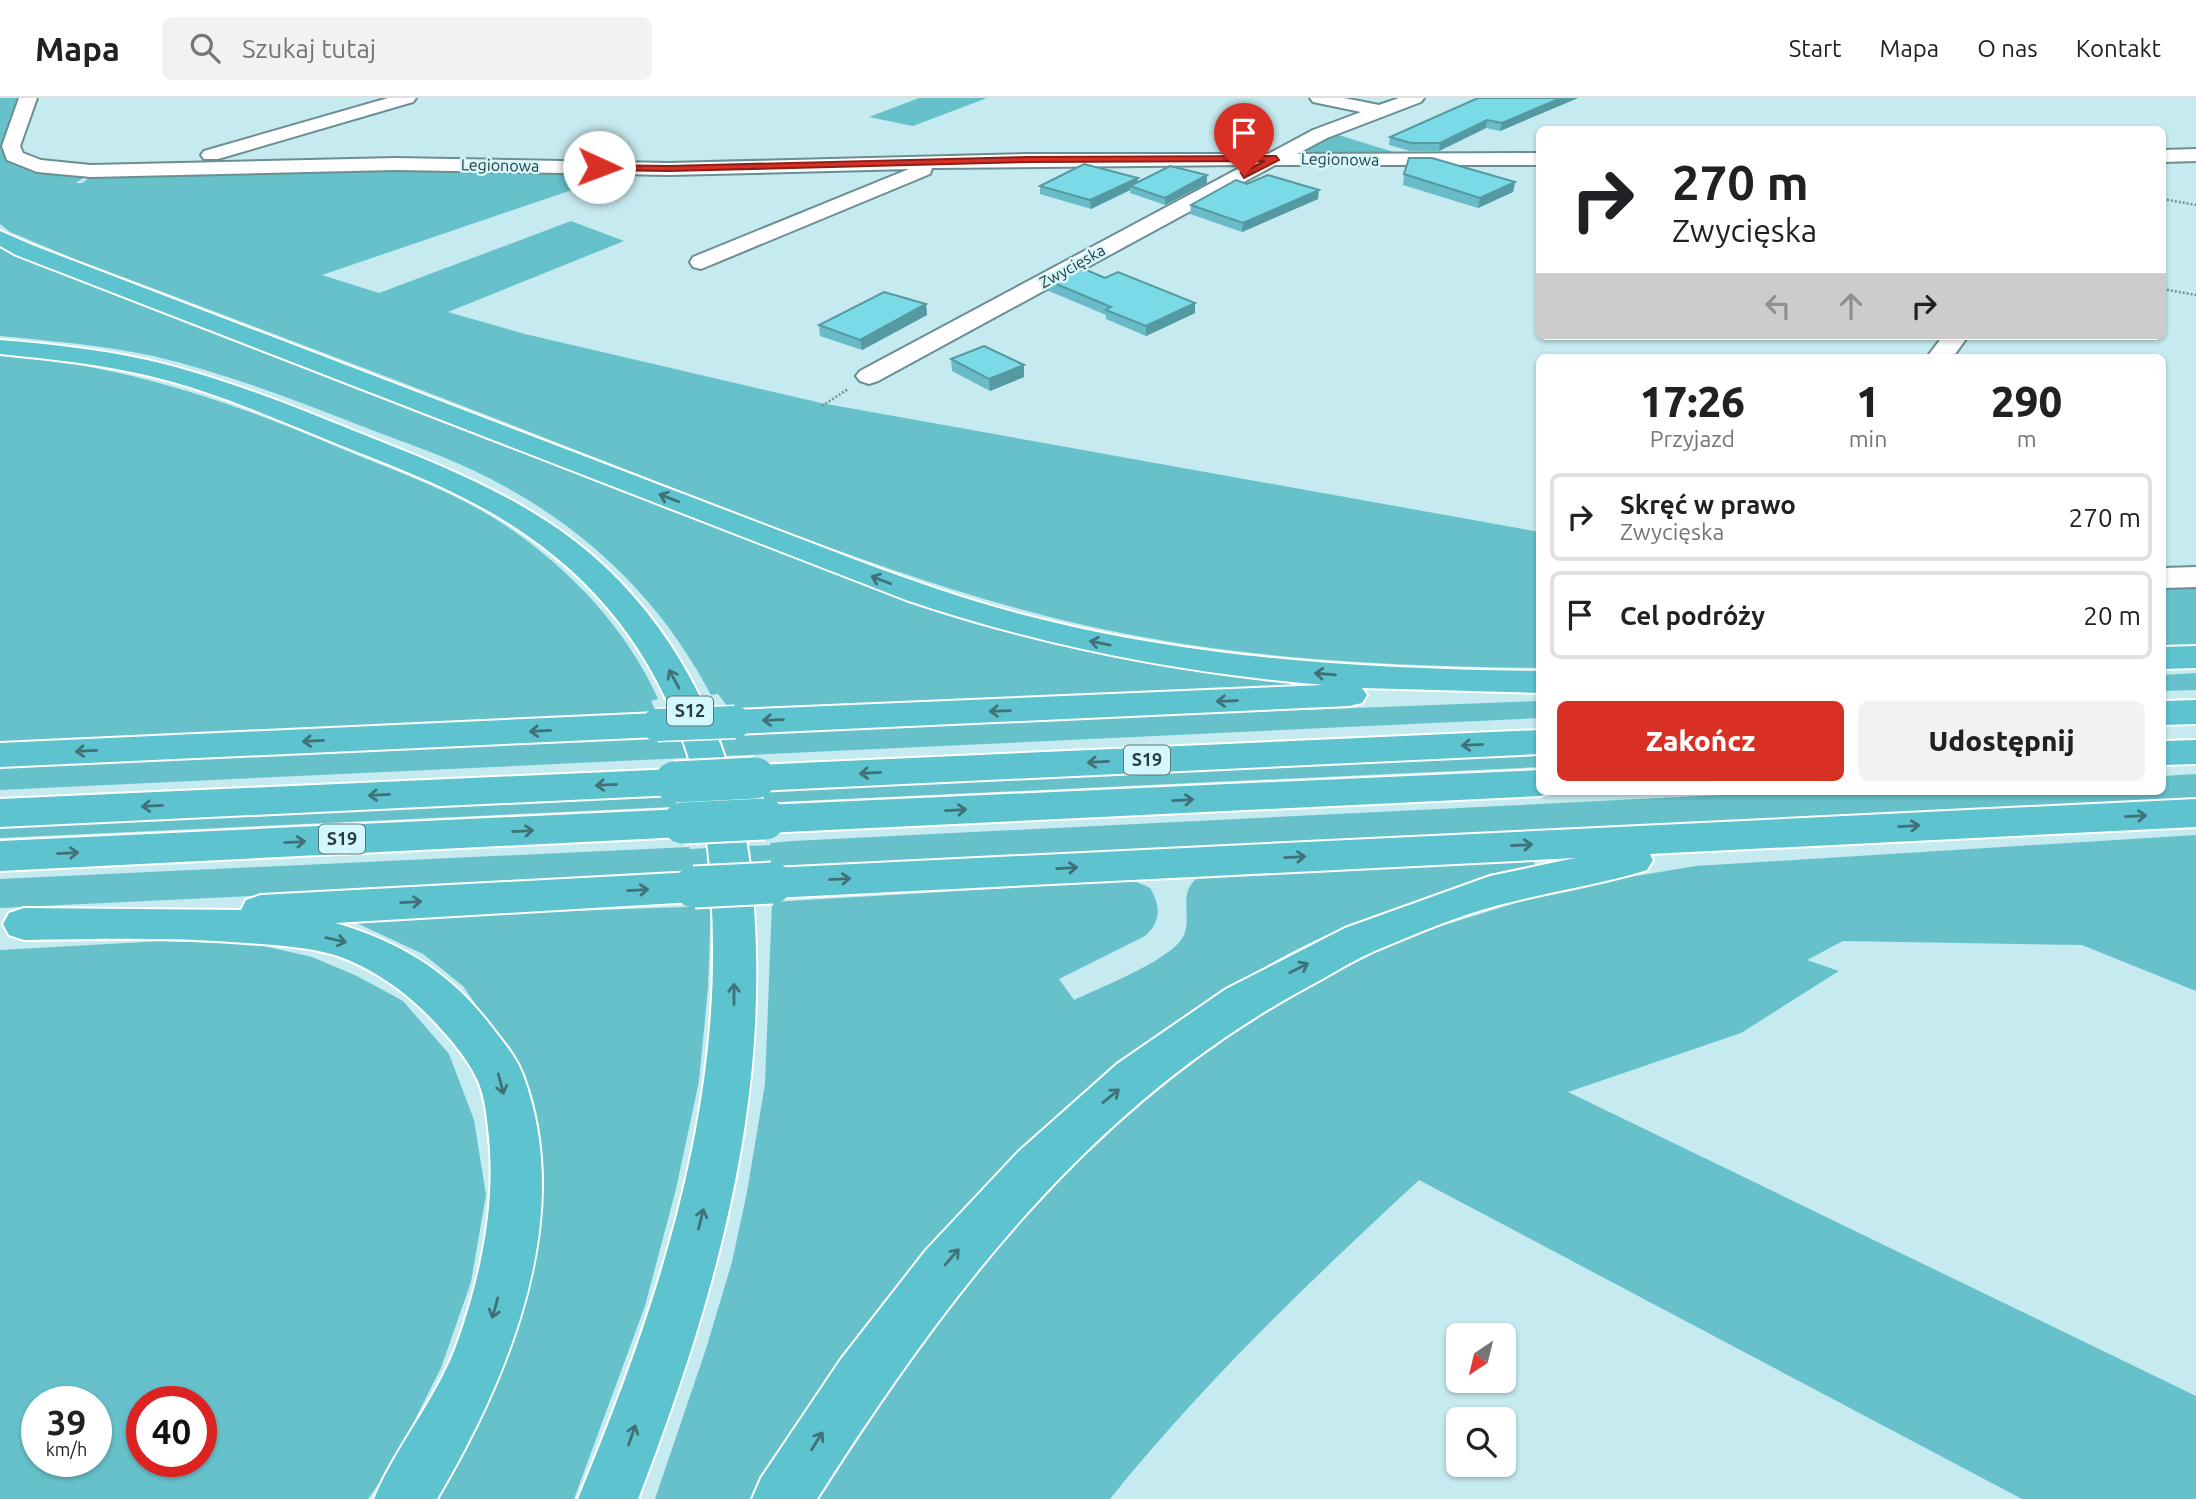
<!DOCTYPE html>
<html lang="pl">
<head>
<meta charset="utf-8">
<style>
	:root { --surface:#fff; --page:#f2f2f2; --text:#202124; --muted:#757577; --line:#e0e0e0; --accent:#d93025 }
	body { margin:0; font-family:Ubuntu,sans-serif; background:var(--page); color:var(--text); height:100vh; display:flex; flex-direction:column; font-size:26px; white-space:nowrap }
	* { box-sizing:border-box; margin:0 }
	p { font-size:23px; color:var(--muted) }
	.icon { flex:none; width:38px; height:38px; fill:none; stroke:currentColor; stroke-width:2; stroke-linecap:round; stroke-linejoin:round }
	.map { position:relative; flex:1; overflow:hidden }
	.side { position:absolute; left:1536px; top:256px; width:630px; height:441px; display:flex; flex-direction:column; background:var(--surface); border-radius:10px; box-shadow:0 2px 5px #0004 }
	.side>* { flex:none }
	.banner { position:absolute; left:1536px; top:28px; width:630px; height:214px; border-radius:10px; box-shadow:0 2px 5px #0004; background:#fff; color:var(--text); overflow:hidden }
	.needle { width:46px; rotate:215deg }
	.fabs { position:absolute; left:1446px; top:1225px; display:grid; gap:14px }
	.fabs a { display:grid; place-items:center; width:70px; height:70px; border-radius:10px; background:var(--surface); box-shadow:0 2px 5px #0004; font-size:35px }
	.speed { position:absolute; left:21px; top:1288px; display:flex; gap:14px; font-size:35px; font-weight:700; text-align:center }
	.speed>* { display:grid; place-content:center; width:91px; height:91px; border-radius:50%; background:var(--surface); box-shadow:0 2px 5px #0004; line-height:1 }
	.speed small { font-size:18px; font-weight:400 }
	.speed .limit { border:10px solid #d22; background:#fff; color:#111 }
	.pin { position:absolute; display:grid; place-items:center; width:60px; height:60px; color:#fff; margin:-72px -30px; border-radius:50% 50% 50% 0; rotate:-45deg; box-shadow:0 0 7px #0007 }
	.pin .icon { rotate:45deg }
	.me { position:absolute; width:77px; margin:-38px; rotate:92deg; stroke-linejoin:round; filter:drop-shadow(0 0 5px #0008) }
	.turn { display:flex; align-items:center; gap:24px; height:147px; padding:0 21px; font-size:32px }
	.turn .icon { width:91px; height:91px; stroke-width:2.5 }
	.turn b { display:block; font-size:49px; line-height:60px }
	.lanes { display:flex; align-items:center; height:66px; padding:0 21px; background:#0003; justify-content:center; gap:35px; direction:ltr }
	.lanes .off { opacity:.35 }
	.eta { display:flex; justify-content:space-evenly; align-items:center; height:119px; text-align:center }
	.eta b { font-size:42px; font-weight:800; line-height:49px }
	.action { display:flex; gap:14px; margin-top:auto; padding:14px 21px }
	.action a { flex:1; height:80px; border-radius:10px; background:var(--accent); color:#fff; font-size:28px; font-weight:800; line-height:80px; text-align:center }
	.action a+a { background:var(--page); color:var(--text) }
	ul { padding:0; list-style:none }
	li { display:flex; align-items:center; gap:21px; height:88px; margin:0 14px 10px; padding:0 7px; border:4px solid var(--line); border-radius:10px }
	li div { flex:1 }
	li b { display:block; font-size:26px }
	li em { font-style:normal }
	header { display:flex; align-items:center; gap:42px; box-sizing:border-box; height:98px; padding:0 35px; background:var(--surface); border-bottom:2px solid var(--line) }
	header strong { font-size:33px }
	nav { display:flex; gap:38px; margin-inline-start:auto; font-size:24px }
	.search { width:490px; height:63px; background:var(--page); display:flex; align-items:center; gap:18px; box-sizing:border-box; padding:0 24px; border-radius:10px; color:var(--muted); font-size:26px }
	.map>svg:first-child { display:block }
	.green { fill:#67c1cb; fill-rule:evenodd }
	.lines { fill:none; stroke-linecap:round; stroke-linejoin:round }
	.minor-casing { stroke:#6b8e92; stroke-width:4 }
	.highway-casing { stroke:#fff; stroke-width:4 }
	.path { stroke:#768f92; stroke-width:2.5; stroke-dasharray:2 2; stroke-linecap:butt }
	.minor { fill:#fff; fill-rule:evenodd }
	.highway { fill:#5dc3cf; fill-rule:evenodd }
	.highway-bridge-far1-casing { stroke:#fff; stroke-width:35; stroke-linecap:butt }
	.highway-bridge-casing { stroke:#fff; stroke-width:45; stroke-linecap:butt }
	.highway-bridge-far1 { stroke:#5dc3cf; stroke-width:32 }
	.highway-bridge { stroke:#5dc3cf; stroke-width:41 }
	.wall { fill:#69bcc7 }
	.shaded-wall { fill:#5599a2 }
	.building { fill:#7adbe7; stroke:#5599a2; stroke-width:2 }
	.oneway { stroke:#407177 }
	.route { fill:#d93025; stroke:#8d1f18; stroke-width:2 }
	.labels { text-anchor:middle; stroke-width:5; stroke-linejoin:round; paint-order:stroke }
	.far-street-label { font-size:16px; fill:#2c3a3c; stroke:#d2f7fc }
	.shield { fill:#d2f7fc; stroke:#5e7376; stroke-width:2 }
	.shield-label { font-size:18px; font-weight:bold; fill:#2c3a3c }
</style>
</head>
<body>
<header>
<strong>Mapa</strong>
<div class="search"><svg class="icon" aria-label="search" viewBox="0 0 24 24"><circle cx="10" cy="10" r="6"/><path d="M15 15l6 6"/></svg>Szukaj tutaj</div>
<nav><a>Start</a><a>Mapa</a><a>O nas</a><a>Kontakt</a></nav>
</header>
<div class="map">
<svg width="2196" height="1401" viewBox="0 0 2196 1401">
	<rect width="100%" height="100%" fill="#c5eaef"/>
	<g class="green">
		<path d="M 0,0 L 22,0 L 2,53 L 8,61 L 86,78 L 76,85 L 82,85 L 92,78 L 401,69 L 628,73 L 322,177 L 379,195 L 571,123 L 624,143 L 448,214 L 525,236 L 821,305 L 1540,434 L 1540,570 C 1394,568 1246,562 1102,531 C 931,495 755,421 591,358 C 419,290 245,225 72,160 L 10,134 L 0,126 Z"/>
		<polygon points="919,0 987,0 913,28 869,19"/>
		<polygon points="1329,34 1403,57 1302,56"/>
		<path d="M 0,145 L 127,200 L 328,275 L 859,484 L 1323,589 L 731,613 L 718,596 L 711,597 C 660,500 585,429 487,379 C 448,359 405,345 364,329 C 294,302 226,275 153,258 C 103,247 51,243 0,238 Z"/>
		<path d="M 0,256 C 125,268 225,301 340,350 C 388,370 439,388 484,414 C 557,457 624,524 658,601 L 651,603 L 657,617 L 0,645 Z"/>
		<polygon points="2196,485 2196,548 2163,549 2163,486"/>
		<polygon points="2196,575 2196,592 2163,593 2163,577"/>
		<polygon points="1540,603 1540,620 0,692 0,666 613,638"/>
		<polygon points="1540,655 1540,669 0,740 0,729"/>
		<polygon points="2196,676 2196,704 0,810 0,781 689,749 690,751 770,747 770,745 793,743 1801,693 2163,693 2163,678"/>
		<path d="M 2196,737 L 2196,893 L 2082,847 L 1843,843 L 1807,862 L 1839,873 L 1741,935 L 1568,994 L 2196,1298 L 2196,1401 L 2022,1401 L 1419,1082 C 1309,1184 1204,1284 1110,1401 L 815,1401 L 934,1218 L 1030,1107 L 1139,1001 L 1275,904 L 1412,837 L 1564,790 L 1696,768 Z"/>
		<path d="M 1533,763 L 1535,767 C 1473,785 1411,803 1351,827 C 1271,858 1199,909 1131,960 L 753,1401 L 655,1401 L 706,1251 L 732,1164 L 747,1094 L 765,986 L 772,804 L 1128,783 L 1137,784 L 1150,790 C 1161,808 1161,824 1145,838 L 1059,881 L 1074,902 C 1099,890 1174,861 1184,837 C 1192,817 1178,797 1196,781 Z"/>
		<polygon points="711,808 708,890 699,983 676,1091 645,1208 574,1401 424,1401 498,1260 506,951 463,888 423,856 348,821"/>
		<path d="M 163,843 L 255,846 L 312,859 L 357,878 L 403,903 L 449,956 L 474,1022 L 486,1097 L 471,1184 L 441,1270 L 392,1367 L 368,1401 L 0,1401 L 0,852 ZM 37,1304 L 96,1304 L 96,1363 L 37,1363 ZM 142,1304 L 201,1304 L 201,1363 L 142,1363 Z"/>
	</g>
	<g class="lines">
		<g class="minor-casing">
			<g id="minor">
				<polygon points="19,0 37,0 20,48 23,55 41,62 91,67 395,60 669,65 1029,56 1268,56 1313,32 1361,14 1313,4 1310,0 1344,0 1379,7 1399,0 1424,0 1421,4 1327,40 1297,56 1540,55 1540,67 1275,67 878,283 869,286 860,283 856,278 860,273 1245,67 932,70 930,76 701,171 693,169 690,164 693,159 909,71 669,77 395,72 91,79 37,74 7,62 2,48"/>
				<polygon points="388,0 416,0 413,4 218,61 204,61 201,57 204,53"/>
				<polygon points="2196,51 2196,63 2163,64 2163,52"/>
				<polygon points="1943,238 1968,238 1953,259 1927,259"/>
				<polygon points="2196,469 2196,489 2163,490 2163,470"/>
			</g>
		</g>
		<g class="highway-casing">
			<g id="highway">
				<path d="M 0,133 L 32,147 L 856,462 C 918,485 980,507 1044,522 C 1206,562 1373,571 1540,573 L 1540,595 L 1362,590 L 1367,597 L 1362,605 L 1349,608 L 735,636 L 722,632 L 717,624 L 722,616 L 735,612 L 1324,587 C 1181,575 1042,548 906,502 L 16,157 L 0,148 Z"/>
				<path d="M 0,242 C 49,246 98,251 147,262 C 217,278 285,305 352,332 C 417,358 484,383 543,421 C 669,500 738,641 752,785 L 757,774 L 772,770 L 2196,701 L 2196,729 L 1650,756 L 1653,762 L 1647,772 C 1599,787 1548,794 1499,807 C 1460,817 1415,836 1377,852 C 1353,862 1329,878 1306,890 C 1090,1007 946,1198 817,1401 L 752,1401 L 761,1380 L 841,1261 L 926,1152 L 1018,1054 L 1117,966 L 1226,891 L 1345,830 L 1490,778 L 1575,760 L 772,800 L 757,796 L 752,786 C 773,1002 715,1201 638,1401 L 578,1401 C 658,1208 726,1006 711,795 L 709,800 L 694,804 L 335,825 C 399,843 451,875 491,928 C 503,944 516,958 523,977 C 576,1119 509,1279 437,1401 L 374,1401 C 397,1346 438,1300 458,1243 C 482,1174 497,1103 488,1030 C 486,1014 484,994 476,979 C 466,958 447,937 431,920 C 405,893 371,869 335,857 C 306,849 275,847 246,845 C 172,839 98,841 24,842 L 9,837 L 3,826 L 9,815 L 24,810 L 241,812 L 246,802 L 261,797 L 694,774 L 709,778 L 711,782 C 701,641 644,517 525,436 C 468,396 400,371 335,345 C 274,320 211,292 146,277 C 98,266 49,261 0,256 Z"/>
				<polygon points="2196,548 2196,570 2163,571 2163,549"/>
				<polygon points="2196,602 2196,626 2163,627 2163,603"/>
				<polygon points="657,615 670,619 675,627 670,635 657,639 0,669 0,645"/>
				<polygon points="1540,632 1540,656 755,693 742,689 736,680 742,671 755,667"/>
				<polygon points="2196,642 2196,666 2163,667 2163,643"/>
				<polygon points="675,671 688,675 694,684 688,693 675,697 0,729 0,701"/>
				<polygon points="1540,672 1540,693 1554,693 1540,698 765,735 751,731 745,721 751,711 765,707"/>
				<polygon points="683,711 697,715 703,725 697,735 683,739 0,773 0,743"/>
			</g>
		</g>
		<g class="path">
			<polyline points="2163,101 2196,107"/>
			<polyline points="2163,191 2196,197"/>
			<polyline points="822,308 848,291"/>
		</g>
		<use href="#minor" class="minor"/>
		<use href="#highway" class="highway"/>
		<g class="highway-bridge-far1-casing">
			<polyline id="highway-bridge-far1" points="657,627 735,624"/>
		</g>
		<g class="highway-bridge-casing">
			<g id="highway-bridge">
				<polyline points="675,684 755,680"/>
				<polyline points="683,725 765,721"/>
				<polyline points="694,789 772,785"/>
			</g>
		</g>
		<use href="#highway-bridge-far1" class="highway-bridge-far1"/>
		<use href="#highway-bridge" class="highway-bridge"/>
	</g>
	<g class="wall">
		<polygon points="1478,0 1578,0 1500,33 1486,30 1439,53 1410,53 1389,47 1390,39"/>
		<polygon points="1404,76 1515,84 1513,94 1478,110 1403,87"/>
		<polygon points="1138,84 1207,85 1165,107 1130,95 1130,92 1091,111 1040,96 1040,88"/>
		<polygon points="1247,86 1318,101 1242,134 1190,116 1191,107"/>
		<polygon points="1105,180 1195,205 1195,215 1146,238 1106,221 1106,217 1049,193 1049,183"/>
		<polygon points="926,206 927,217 862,252 820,238 819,227"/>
		<polygon points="951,261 1024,279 990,293 952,273"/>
	</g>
	<g class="shaded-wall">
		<polygon points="1561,0 1578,0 1500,33 1502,25"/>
		<polygon points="1487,22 1486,30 1439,53 1440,45"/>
		<polygon points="1207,77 1207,85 1165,107 1165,100"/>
		<polygon points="1138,80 1137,88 1130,88 1130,92 1091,111 1090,102"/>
		<polygon points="1515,84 1513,94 1478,110 1480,100"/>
		<polygon points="1319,92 1318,101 1242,134 1243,125"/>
		<polygon points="1195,205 1195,215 1146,238 1146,228"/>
		<polygon points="926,206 927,217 862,252 860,242"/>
		<polygon points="1024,267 1024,279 990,293 989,281"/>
	</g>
	<g class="building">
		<polygon points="1478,0 1561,0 1502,25 1487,22 1440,45 1411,45 1390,39"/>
		<polygon points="1409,60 1432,60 1515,84 1480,100 1404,76"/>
		<polygon points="1084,66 1138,80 1090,102 1040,88"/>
		<polygon points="1170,68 1207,77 1165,100 1130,88"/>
		<polygon points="1268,77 1319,92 1243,125 1191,107 1236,82 1247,86"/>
		<polygon points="1077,168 1105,180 1118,174 1195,205 1146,228 1106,212 1111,209 1049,183"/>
		<polygon points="884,194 926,206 860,242 819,227"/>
		<polygon points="984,248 1024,267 989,281 951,261"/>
	</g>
	<defs><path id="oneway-shaft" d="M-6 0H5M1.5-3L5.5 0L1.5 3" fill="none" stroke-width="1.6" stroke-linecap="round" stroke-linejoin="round" transform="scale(1.75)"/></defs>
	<g class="oneway">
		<use href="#oneway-shaft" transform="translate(669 400) rotate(-159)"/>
		<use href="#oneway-shaft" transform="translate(881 482) rotate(-159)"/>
		<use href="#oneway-shaft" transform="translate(1100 545) rotate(-169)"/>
		<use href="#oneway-shaft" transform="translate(1325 576) rotate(-175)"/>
		<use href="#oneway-shaft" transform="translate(674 581) rotate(-119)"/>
		<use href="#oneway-shaft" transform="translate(1227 603) rotate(178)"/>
		<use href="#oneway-shaft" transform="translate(1000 613) rotate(178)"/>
		<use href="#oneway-shaft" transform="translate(773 622) rotate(178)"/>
		<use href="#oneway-shaft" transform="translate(540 633) rotate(177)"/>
		<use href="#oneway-shaft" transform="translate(313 643) rotate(177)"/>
		<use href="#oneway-shaft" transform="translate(1472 647) rotate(177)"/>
		<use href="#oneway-shaft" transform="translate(86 653) rotate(177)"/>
		<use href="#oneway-shaft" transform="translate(1098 664) rotate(177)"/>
		<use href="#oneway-shaft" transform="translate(870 675) rotate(177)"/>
		<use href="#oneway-shaft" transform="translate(606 687) rotate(177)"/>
		<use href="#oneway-shaft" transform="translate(379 697) rotate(177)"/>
		<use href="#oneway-shaft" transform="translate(1183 702) rotate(-3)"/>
		<use href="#oneway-shaft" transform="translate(152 708) rotate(177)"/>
		<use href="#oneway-shaft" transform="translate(956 712) rotate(-3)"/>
		<use href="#oneway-shaft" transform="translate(2136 718) rotate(-3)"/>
		<use href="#oneway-shaft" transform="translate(1909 728) rotate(-3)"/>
		<use href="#oneway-shaft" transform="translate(523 733) rotate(-3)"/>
		<use href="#oneway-shaft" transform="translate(295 744) rotate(-3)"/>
		<use href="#oneway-shaft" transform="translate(1522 747) rotate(-3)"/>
		<use href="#oneway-shaft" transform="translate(68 755) rotate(-3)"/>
		<use href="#oneway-shaft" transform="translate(1295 759) rotate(-3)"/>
		<use href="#oneway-shaft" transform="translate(1067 770) rotate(-3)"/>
		<use href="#oneway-shaft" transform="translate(840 781) rotate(-3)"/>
		<use href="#oneway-shaft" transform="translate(638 792) rotate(-3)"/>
		<use href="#oneway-shaft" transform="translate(411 804) rotate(-3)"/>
		<use href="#oneway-shaft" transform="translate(336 842) rotate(13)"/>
		<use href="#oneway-shaft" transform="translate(1299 870) rotate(-27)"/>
		<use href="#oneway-shaft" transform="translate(734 896) rotate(-90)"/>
		<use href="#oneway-shaft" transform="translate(501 986) rotate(75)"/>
		<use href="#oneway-shaft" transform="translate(1111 998) rotate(-39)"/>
		<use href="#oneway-shaft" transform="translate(701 1121) rotate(-76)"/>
		<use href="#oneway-shaft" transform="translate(952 1159) rotate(-49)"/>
		<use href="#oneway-shaft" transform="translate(495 1210) rotate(106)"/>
		<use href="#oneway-shaft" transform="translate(632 1337) rotate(-71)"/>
		<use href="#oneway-shaft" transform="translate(817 1343) rotate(-58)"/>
	</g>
	<polygon class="route" points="1276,58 1279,62 1244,80 1241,75 1265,63 1029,64 669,73 599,72 595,69 599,67 669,68 1029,59"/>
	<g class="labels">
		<g class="far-street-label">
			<text transform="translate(1340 61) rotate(1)" y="6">Legionowa</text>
			<text transform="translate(500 67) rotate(1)" y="6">Legionowa</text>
			<text transform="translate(1072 168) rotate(-29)" y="6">Zwycięska</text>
		</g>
		<g class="shield">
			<rect x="667" y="598.5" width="46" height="29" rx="5"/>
			<rect x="1124" y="647.5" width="46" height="29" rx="5"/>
			<rect x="319" y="726.5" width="46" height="29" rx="5"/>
		</g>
		<g class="shield-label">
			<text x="690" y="619">S12</text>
			<text x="1147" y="668">S19</text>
			<text x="342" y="747">S19</text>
		</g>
	</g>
</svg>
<div class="fabs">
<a><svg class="needle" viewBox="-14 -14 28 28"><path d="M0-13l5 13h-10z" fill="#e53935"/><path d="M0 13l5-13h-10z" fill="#757577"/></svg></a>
<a><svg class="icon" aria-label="search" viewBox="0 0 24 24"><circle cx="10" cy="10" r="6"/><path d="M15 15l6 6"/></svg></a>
</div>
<div class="speed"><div>39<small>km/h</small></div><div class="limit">40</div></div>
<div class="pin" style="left:1244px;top:77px;background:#d93025"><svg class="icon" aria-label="arrive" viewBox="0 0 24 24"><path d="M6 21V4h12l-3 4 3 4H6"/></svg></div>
<svg class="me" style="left:599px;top:69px" viewBox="-20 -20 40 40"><circle r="19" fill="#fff"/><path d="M0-13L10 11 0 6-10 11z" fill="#d93025"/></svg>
<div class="banner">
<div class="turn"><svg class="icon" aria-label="right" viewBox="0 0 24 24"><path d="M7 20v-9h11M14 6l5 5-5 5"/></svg><div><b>270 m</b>Zwycięska</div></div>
<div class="lanes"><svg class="icon off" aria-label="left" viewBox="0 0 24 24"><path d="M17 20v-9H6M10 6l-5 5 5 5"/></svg><svg class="icon off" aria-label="ahead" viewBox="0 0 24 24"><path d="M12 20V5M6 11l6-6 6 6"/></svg><svg class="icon" aria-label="right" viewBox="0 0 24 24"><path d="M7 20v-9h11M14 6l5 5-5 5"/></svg></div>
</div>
<section class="side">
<div class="eta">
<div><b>17:26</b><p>Przyjazd</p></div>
<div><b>1</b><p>min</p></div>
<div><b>290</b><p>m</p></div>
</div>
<ul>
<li><svg class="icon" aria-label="right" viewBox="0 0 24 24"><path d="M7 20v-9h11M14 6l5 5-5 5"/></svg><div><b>Skręć w prawo</b><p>Zwycięska</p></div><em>270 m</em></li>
<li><svg class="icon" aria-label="arrive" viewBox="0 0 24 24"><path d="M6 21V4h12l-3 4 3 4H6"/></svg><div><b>Cel podróży</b></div><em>20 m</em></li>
</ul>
<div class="action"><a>Zakończ</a><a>Udostępnij</a></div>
</section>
</div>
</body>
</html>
